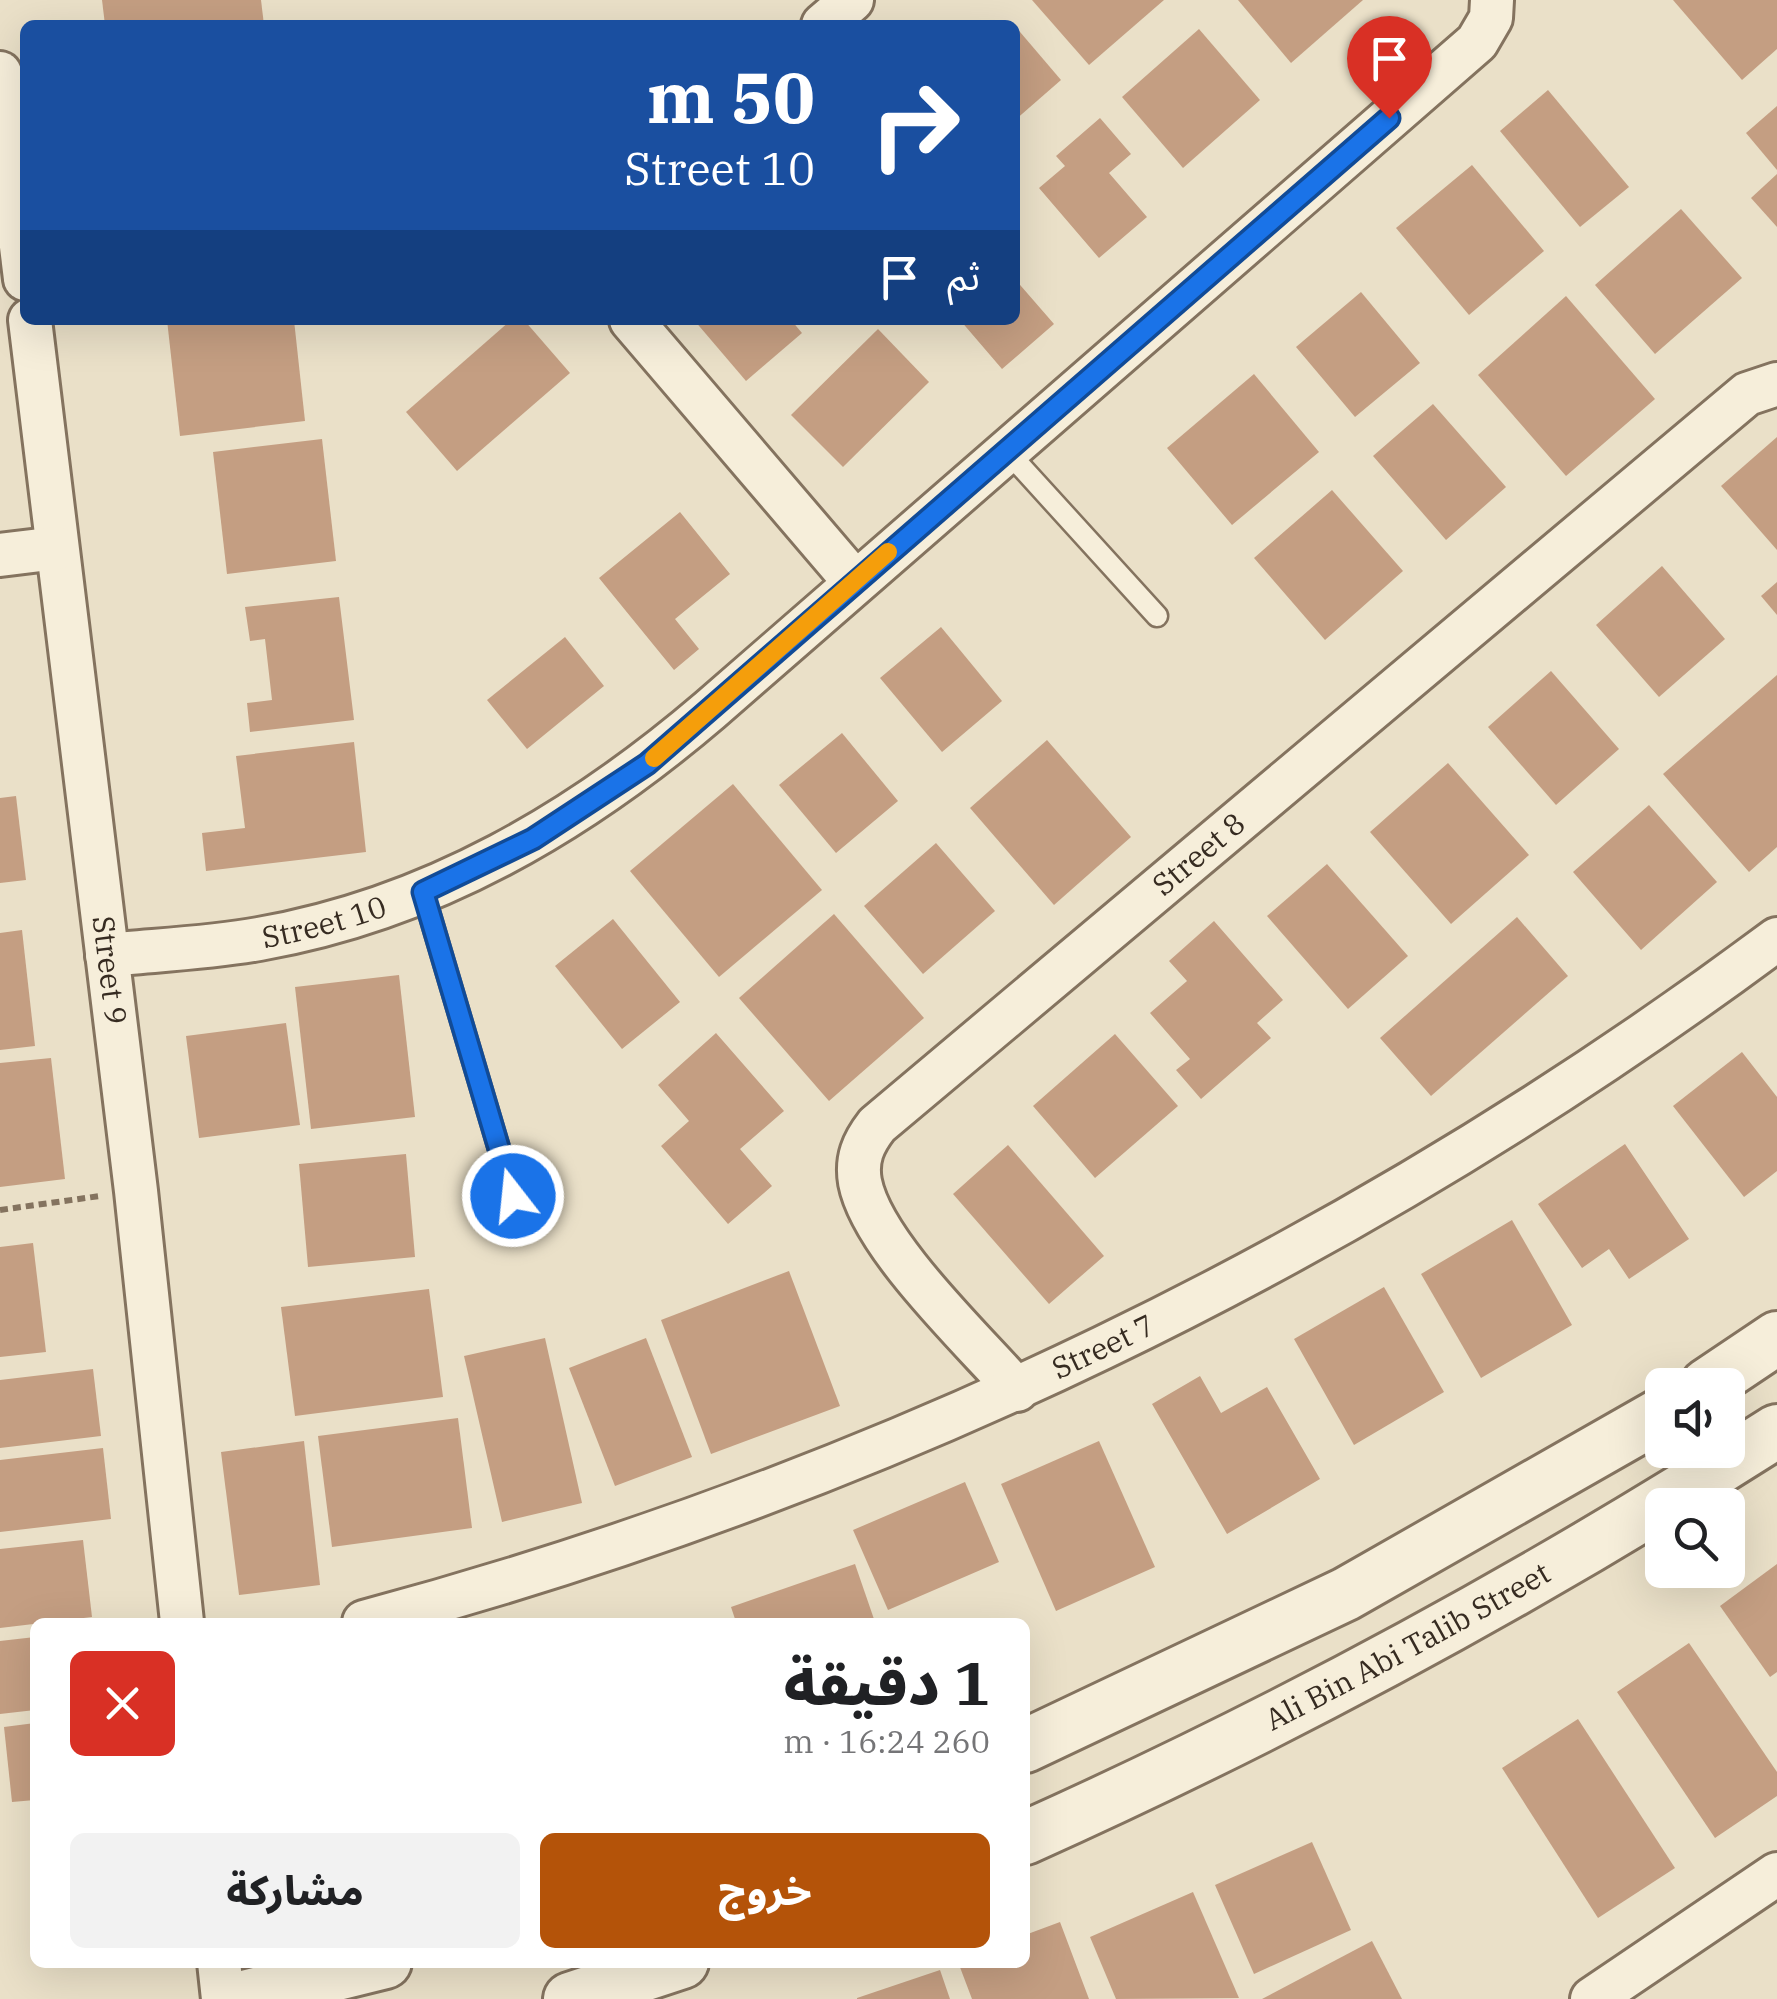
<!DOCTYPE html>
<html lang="ar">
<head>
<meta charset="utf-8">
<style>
	:root { --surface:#fff; --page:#f2f2f2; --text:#202124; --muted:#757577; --accent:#b45309 }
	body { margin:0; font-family:"IBM Plex Serif","Noto Sans Arabic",serif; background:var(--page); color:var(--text); direction:rtl; height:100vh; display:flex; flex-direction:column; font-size:38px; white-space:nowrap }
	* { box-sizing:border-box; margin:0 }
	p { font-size:32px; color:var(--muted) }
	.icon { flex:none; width:55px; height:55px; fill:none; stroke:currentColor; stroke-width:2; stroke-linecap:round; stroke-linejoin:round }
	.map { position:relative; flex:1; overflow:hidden; direction:ltr }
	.drawer { position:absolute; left:30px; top:1618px; width:1000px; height:350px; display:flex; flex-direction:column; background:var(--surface); border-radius:15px; box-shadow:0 10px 40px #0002; direction:rtl }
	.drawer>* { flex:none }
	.hud { position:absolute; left:20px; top:20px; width:1000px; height:305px; border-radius:15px; box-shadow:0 10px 40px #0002; direction:rtl; background:#1a4fa0; color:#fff; overflow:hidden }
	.tools { position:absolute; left:1645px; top:1368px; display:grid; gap:20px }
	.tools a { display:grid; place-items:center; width:100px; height:100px; border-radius:15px; background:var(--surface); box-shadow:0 10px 40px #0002; font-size:50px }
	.pin { position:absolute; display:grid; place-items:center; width:85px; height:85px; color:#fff; margin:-102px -42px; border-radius:50% 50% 50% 0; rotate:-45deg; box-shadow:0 0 10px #0007 }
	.pin .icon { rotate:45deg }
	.me { position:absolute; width:110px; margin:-55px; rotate:344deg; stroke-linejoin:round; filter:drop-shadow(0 0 8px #0008) }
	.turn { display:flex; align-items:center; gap:35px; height:210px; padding:0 40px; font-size:45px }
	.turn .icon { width:130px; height:130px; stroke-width:2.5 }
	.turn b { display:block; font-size:70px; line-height:85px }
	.then { display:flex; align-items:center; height:95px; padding:0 40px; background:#0003; gap:20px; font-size:38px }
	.round { display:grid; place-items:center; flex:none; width:105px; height:105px; border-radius:15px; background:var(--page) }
	.headline { display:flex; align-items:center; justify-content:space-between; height:170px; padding:0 40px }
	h1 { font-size:60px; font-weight:800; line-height:75px }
	.cta { display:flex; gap:20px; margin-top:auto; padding:20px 40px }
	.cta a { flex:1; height:115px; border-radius:15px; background:var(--accent); color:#fff; font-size:40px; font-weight:800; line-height:115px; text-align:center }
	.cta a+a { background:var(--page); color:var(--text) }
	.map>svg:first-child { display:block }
	.building { fill:#c49e82 }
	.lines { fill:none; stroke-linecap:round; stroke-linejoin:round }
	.service-casing { stroke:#84735f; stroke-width:25 }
	.minor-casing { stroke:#84735f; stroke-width:48 }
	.tertiary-casing { stroke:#84735f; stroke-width:58 }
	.path { stroke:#84735f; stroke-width:6; stroke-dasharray:8 5; stroke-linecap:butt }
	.service { stroke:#f6eeda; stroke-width:20 }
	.minor { stroke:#f6eeda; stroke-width:42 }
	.tertiary { stroke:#f6eeda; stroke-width:52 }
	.route-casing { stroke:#114b97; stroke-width:25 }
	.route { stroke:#1a73e8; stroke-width:18 }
	.slow { stroke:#f59e0b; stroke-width:18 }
	.labels { text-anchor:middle; stroke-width:8; stroke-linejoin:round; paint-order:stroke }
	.street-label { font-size:30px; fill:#362b21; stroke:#f2ebd7 }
</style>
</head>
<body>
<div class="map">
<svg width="1777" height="1999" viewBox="0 0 1777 1999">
	<rect width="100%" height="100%" fill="#eae0c8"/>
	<g class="building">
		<polygon points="102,0 261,0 264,25 105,25"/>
		<polygon points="1032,0 1164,0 1089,65"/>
		<polygon points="1238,0 1363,0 1291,63"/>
		<polygon points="1673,0 1777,0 1777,49 1742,80"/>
		<polygon points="1015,26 1061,80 1015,120"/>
		<polygon points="1199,29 1260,100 1183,168 1122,97"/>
		<polygon points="1548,90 1629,187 1580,227 1500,131"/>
		<polygon points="1777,106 1777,170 1746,133"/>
		<polygon points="1100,118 1131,154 1109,173 1147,217 1099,258 1039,188 1065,166 1056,156"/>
		<polygon points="1472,165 1544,251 1469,315 1396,228"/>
		<polygon points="1777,174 1777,227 1751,198"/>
		<polygon points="1681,209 1742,278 1655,354 1595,285"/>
		<polygon points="1015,279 1054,324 1002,369 960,320 1015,320"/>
		<polygon points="1361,292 1420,363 1355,417 1296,347"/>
		<polygon points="1566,296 1655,399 1566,476 1478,375"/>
		<polygon points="167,320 294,320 305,421 180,436"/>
		<polygon points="511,320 524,320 570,373 457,471 406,412"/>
		<polygon points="694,320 791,320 802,333 746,381"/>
		<polygon points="878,329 929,382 843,467 791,415"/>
		<polygon points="1254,374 1319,452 1232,525 1167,448"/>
		<polygon points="1433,404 1506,487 1446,540 1373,456"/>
		<polygon points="1777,437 1777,550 1721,486"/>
		<polygon points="322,439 336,561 227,574 213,452"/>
		<polygon points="1332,490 1403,571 1325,640 1254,558"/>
		<polygon points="680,512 730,574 675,619 699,649 674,670 599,578"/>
		<polygon points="1662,566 1725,639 1659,697 1596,625"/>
		<polygon points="1777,582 1777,615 1761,596"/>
		<polygon points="339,597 354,720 250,732 247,703 272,700 265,639 250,641 245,607"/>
		<polygon points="941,627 1002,701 942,752 880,678"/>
		<polygon points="565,637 604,686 527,749 487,700"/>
		<polygon points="1551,671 1619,749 1556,805 1488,727"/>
		<polygon points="1777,675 1777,847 1749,872 1663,774"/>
		<polygon points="842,733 898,801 836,853 779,785"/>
		<polygon points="1047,740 1131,837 1054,905 970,808"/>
		<polygon points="354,742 366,852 206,871 202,833 245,828 236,756"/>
		<polygon points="1448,763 1529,855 1451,924 1370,832"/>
		<polygon points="733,784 822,890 719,977 630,871"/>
		<polygon points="16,796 26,880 0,883 0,798"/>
		<polygon points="1649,805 1717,882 1641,950 1573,872"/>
		<polygon points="936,843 995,911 923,974 864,906"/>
		<polygon points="1327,864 1408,956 1348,1009 1267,916"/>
		<polygon points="834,914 924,1018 829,1101 739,998"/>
		<polygon points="1517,917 1568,976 1431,1096 1380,1038"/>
		<polygon points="613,919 680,1002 622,1049 555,966"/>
		<polygon points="1214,921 1283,1000 1257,1023 1271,1038 1201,1099 1176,1070 1190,1059 1150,1013 1187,981 1169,961"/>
		<polygon points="22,930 35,1046 0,1050 0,933"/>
		<polygon points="399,975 415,1117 311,1129 295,987"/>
		<polygon points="286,1023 300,1125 199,1138 186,1036"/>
		<polygon points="716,1033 784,1111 740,1149 772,1186 728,1224 661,1146 689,1121 658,1085"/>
		<polygon points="1115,1034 1178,1106 1095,1178 1033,1106"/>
		<polygon points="1742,1052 1777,1097 1777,1171 1744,1197 1673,1106"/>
		<polygon points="51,1058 65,1179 0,1187 0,1063"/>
		<polygon points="1625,1144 1689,1239 1629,1279 1609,1249 1582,1268 1538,1204"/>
		<polygon points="1008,1145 1104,1256 1049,1304 953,1194"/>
		<polygon points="406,1154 415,1257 308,1267 299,1164"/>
		<polygon points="1512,1220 1572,1325 1481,1378 1421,1274"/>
		<polygon points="33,1243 46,1352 0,1357 0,1247"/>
		<polygon points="789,1271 840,1406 711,1454 661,1320"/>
		<polygon points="1384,1287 1444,1392 1354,1445 1294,1339"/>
		<polygon points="429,1289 443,1397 295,1416 281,1307"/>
		<polygon points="545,1338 582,1503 502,1522 464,1356"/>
		<polygon points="646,1338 692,1457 615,1486 569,1368"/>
		<polygon points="93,1369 101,1436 0,1448 0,1380"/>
		<polygon points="1200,1376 1221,1413 1267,1387 1320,1479 1227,1534 1152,1404"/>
		<polygon points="458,1418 472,1528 332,1547 318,1436"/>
		<polygon points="304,1441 320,1585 239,1595 221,1452"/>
		<polygon points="1099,1441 1155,1567 1056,1611 1001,1484"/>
		<polygon points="103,1448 111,1519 0,1532 0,1460"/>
		<polygon points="965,1482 999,1562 888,1610 853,1530"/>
		<polygon points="83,1540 92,1617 0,1628 0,1549"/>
		<polygon points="855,1564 875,1622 736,1622 731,1607"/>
		<polygon points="1777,1564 1777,1672 1770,1677 1720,1606"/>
		<polygon points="35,1637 35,1710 0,1714 0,1641"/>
		<polygon points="1689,1643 1777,1772 1777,1796 1715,1838 1617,1692"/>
		<polygon points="1578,1719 1675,1868 1598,1918 1502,1768"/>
		<polygon points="35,1723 35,1800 12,1802 4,1727"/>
		<polygon points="1312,1842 1351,1930 1254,1974 1215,1885"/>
		<polygon points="1193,1892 1239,1998 1116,1999 1090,1937"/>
		<polygon points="1060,1922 1089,1999 972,1999 958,1962 1025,1962 1025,1935"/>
		<polygon points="1372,1941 1402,1999 1262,1999"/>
		<polygon points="940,1970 950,1999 857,1999 857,1998"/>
	</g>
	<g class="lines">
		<g class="service-casing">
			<g id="service">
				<polyline points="1006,450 1157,616"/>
				<polyline points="423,892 513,1196"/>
			</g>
		</g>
		<g class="minor-casing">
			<g id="minor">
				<polyline points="823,25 852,0"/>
				<polyline points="0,73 25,279"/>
				<path id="s1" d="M 30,320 L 136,1191 L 182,1622"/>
				<polyline points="631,320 854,581"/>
				<polyline points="0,555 57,548"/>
				<path id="s2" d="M 107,955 C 157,950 209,948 259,939 C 431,909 579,822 710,710 L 1477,42 L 1491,18 L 1492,0"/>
				<path id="s3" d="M 1017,1390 C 973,1340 872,1245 860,1182 C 856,1159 863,1143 877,1125 L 1747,394 L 1777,384"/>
				<path id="s4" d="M 364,1622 C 874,1485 1353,1255 1777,939"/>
				<polyline points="219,1962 223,1999"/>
				<polyline points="1592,1999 1777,1874"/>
			</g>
		</g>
		<g class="tertiary-casing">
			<g id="tertiary">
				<polyline points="1707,1385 1777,1338"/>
				<polyline points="1025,1746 1346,1594 1662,1414"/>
				<path id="s5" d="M 1025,1838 C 1286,1721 1536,1585 1777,1431"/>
				<polyline points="236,1999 385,1962"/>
				<polyline points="570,1999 682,1962"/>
			</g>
		</g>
		<polyline class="path" points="0,1210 100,1196"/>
		<use href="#service" class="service"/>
		<use href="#minor" class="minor"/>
		<use href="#tertiary" class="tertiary"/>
	</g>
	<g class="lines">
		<g class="route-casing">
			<polyline id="route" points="513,1196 423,892 533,839 647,764 1389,118"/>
		</g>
		<use href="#route" class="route"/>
		<polyline class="slow" points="654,758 888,552"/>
	</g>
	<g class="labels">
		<g class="street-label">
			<text dy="10" stroke="none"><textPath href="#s3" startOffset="745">Street 8</textPath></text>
			<text dy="10" stroke="none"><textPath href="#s2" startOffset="220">Street 10</textPath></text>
			<text dy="10" stroke="none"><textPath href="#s1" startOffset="655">Street 9</textPath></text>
			<text dy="10" stroke="none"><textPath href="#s4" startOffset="790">Street 7</textPath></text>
			<text dy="10" stroke="none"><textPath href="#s5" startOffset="428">Ali Bin Abi Talib Street</textPath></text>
		</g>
	</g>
</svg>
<div class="tools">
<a><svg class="icon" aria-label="sound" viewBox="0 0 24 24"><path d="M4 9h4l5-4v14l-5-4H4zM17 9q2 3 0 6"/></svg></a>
<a><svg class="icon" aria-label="search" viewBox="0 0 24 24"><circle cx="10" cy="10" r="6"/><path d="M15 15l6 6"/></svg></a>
</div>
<div class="pin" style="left:1389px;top:118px;background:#d93025"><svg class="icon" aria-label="arrive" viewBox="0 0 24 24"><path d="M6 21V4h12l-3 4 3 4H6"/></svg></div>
<svg class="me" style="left:513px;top:1196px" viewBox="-20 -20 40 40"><circle r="17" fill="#1a73e8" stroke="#fff" stroke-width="3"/><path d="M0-11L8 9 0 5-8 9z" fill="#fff"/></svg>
<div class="hud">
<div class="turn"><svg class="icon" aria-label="right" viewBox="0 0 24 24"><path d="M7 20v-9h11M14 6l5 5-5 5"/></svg><div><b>50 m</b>Street 10</div></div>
<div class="then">ثم<svg class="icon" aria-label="arrive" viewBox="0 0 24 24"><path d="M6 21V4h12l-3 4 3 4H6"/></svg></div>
</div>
<section class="drawer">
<div class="headline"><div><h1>1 دقيقة</h1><p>260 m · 16:24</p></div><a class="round" style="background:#d93025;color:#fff"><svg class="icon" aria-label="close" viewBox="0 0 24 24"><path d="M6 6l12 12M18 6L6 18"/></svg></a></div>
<div class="cta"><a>خروج</a><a>مشاركة</a></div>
</section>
</div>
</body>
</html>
